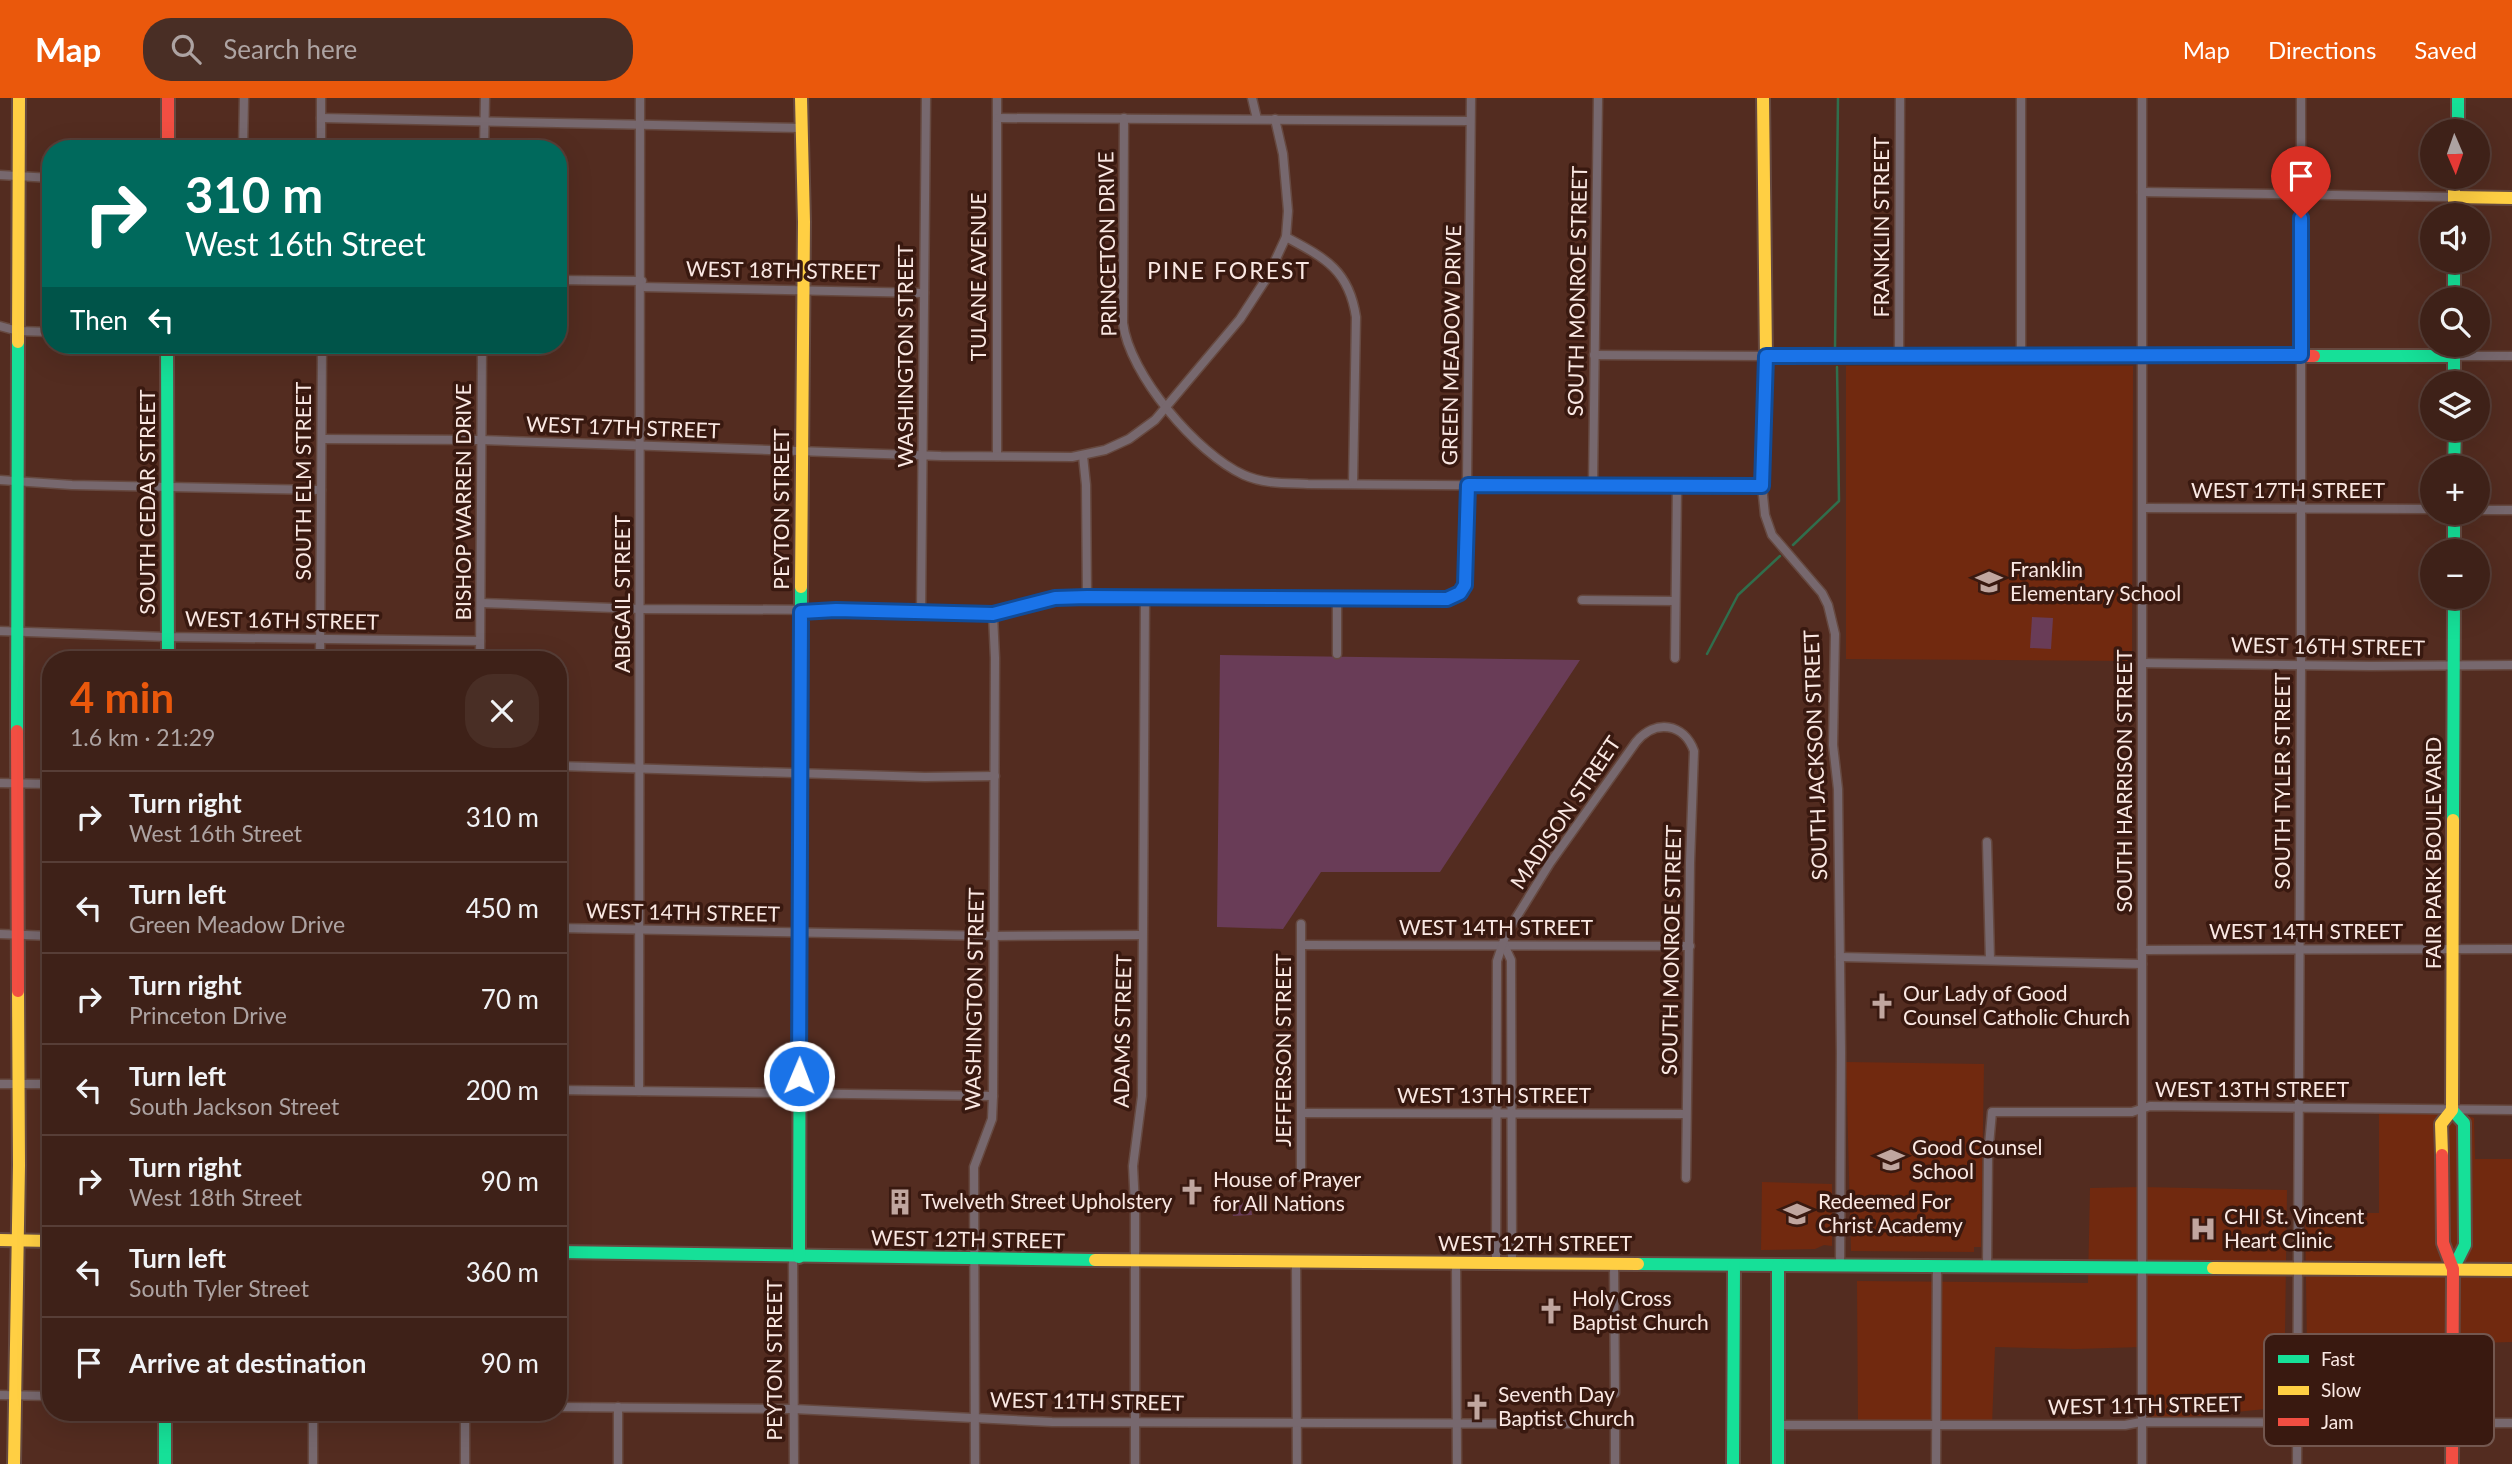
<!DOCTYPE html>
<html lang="en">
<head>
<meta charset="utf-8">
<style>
	:root { --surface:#3e2118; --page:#492e25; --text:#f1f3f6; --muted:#ada3a2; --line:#573e37; --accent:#ea580c }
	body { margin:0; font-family:Lato,sans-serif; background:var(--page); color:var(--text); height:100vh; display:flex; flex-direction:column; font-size:26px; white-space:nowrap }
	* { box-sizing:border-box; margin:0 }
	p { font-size:23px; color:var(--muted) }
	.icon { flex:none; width:38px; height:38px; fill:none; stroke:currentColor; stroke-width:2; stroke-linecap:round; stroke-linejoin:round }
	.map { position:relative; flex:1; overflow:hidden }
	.panel { position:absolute; left:42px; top:553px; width:525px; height:770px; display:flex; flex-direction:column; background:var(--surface); border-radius:28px; box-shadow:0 7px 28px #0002,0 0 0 2px var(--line) }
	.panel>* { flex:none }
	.guide { position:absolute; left:42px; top:42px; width:525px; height:214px; border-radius:28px; box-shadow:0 7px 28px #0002,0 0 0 2px var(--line); background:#00695c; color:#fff; overflow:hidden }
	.needle { width:46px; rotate:178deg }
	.controls { position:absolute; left:2420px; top:21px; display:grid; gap:14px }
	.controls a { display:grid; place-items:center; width:70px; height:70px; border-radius:50%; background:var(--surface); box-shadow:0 7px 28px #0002,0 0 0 2px var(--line); font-size:35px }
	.pin { position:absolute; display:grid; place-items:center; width:60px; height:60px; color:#fff; margin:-72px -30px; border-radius:50% 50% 50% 0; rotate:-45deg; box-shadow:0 0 7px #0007 }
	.pin .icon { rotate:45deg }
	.me { position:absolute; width:77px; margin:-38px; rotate:1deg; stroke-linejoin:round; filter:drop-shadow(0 0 5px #0008) }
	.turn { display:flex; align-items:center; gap:24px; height:147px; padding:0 28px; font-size:32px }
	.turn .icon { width:91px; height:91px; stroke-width:2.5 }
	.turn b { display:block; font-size:49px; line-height:60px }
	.then { display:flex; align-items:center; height:66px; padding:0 28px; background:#0003; gap:14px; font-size:26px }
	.round { display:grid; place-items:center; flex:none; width:74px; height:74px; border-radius:28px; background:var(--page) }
	.head { display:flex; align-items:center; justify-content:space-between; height:119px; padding:0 28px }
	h1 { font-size:42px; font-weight:700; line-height:52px; color:var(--accent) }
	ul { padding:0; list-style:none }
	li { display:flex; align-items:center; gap:21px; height:91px; padding:0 28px; border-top:2px solid var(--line) }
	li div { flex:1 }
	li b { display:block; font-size:26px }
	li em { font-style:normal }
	header { display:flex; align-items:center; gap:42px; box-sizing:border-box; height:98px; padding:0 35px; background:var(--accent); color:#fff }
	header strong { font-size:33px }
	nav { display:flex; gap:38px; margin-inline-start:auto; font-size:24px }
	.search { width:490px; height:63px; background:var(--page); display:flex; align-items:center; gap:18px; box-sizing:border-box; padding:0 24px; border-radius:28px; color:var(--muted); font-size:26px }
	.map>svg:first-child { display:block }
	.built { fill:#71290f }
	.green { fill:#693c57 }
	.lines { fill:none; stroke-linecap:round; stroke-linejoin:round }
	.stream { stroke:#306e4c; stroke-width:2.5 }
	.street-casing { stroke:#664940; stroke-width:11 }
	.fast-casing { stroke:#664940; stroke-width:16 }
	.slow-casing { stroke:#664940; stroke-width:16 }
	.jam-casing { stroke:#664940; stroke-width:16 }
	.street { stroke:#77686e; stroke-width:8 }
	.fast { stroke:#16e098; stroke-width:12 }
	.slow { stroke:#ffcf43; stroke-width:12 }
	.jam { stroke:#f24e42; stroke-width:12 }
	.route-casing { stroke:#114b97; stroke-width:18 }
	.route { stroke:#1a73e8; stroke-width:12 }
	.labels { text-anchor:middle; stroke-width:7; stroke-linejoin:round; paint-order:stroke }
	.street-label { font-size:21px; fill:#fae8e3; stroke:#391910 }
	.poi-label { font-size:21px; fill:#fae8e3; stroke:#391910; text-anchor:start }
	.neighbourhood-label { font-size:23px; letter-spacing:2px; fill:#fae8e3; stroke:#391910 }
	.key { fill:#391910; stroke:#73574f; stroke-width:2 }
	.key-label { font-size:19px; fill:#fae8e3 }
</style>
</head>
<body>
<header>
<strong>Map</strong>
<div class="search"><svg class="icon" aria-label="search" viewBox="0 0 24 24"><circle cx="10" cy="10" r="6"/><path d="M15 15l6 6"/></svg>Search here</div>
<nav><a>Map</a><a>Directions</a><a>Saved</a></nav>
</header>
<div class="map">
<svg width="2512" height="1366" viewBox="0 0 2512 1366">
	<rect width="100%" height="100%" fill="#532c20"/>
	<g class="built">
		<polygon points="1846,268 2133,268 2132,563 1846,561"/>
		<polygon points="1846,964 1984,966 1981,1149 1974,1149 1974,1154 1851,1153"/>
		<polygon points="2376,1010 2452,1012 2474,1020 2475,1061 2512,1061 2512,1244 2307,1250 2305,1115 2379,1115 2379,1017"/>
		<polygon points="1762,1084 1832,1086 1832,1148 1824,1147 1815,1151 1761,1152"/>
		<polygon points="2142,1089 2287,1092 2284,1309 2141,1324 2141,1249 2076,1251 1995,1249 1992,1327 1858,1327 1857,1183 2088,1185 2090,1090"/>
	</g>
	<g class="green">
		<polygon points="2032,519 2053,520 2051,551 2030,550"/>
		<polygon points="1220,557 1580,562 1440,774 1321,774 1283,831 1217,829"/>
		<polygon points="1236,1104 1242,1104 1251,1109 1252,1117 1233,1118 1231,1110"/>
	</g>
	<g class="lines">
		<g class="stream">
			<polyline points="1835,251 1838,0"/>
			<polyline points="1793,447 1839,403 1837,269"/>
			<polyline points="1707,556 1738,497 1780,458"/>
		</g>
		<g class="street-casing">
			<g id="street">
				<polyline points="997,0 997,358"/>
				<polyline points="1252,0 1257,21"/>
				<polyline points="2021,0 2021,259"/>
				<polyline points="321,20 802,30"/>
				<polyline points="998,20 1469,23"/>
				<path d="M 1124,20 L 1123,225 C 1129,276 1197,356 1244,377 C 1264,386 1286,385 1308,386 L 1677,389 L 1762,388"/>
				<polyline points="243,51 244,0"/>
				<polyline points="321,51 321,0"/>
				<polyline points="484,51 485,0"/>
				<polyline points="0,77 51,80"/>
				<polyline points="2142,94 2454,99"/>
				<path d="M 1286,139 C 1325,160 1349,172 1356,219 L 1353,385"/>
				<polyline points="558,182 642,183"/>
				<polyline points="641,189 924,195"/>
				<polyline points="0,228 18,233 51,234"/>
				<polyline points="1594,257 1766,258 1762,388 1765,417 1772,437 1822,495 1828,507 1835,536 1833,647 1838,691 1841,954 1840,1166"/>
				<polyline points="1899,258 1900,0"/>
				<polyline points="2454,258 2512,258"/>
				<polyline points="322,341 481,342 941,358 1072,359 1105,352 1129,341 1155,322 1240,221 1268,178 1286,139 1288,113 1283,56 1275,21"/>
				<polyline points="1083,358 1086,387 1087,499"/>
				<polyline points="0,382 72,387 321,392"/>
				<polyline points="1593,387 1598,0"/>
				<polyline points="2144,410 2432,411"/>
				<polyline points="2478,412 2512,412"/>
				<polyline points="1337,500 1337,556"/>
				<polyline points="1582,502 1675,503"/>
				<polyline points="481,505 641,511 836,512 977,517 993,517 1055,500 1447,501 1462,493 1466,480 1471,0"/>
				<polyline points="921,515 926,0"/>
				<polyline points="0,533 167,539 480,543"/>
				<polyline points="1675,560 1677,389"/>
				<polyline points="320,562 322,247"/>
				<polyline points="480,562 482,247"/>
				<polyline points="2142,565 2371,568 2512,567"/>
				<polyline points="558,668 925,679 995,678"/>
				<polyline points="0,685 51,686"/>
				<polyline points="1987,744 1990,862"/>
				<polyline points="558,830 994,838 1142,837"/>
				<polyline points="0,836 51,838"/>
				<polyline points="1302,847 1690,848"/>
				<polyline points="1504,847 1511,862 1512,1164"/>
				<polyline points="2142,852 2512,851"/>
				<polyline points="1840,859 2142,866"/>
				<polyline points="0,986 51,986"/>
				<polyline points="558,992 993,998"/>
				<polyline points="639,993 640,0"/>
				<polyline points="1302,1015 1686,1016"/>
				<polyline points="1301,1079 1301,826"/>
				<polyline points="793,1159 794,1366"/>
				<polyline points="1296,1164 1297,1366"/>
				<path d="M 1496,1164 L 1497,863 L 1506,836 L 1550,765 L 1636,644 C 1655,621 1684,625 1694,653 L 1690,765 L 1686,1080"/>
				<polyline points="1456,1165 1457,1366"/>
				<polyline points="1614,1166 1615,1295"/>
				<polyline points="1987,1168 1988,1058 1992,1014 2132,1014 2150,1008 2512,1012"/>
				<polyline points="0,1297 51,1298"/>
				<polyline points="558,1309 794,1311 1052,1324 1615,1326 1615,1366"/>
				<polyline points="465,1314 465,1366"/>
				<polyline points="1778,1327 2125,1327 2141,1324 2512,1325"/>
				<polyline points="313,1366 313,1314"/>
				<polyline points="618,1366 618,1309"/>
				<polyline points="975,1366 974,1069 992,1021 993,998 995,560 993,517"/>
				<polyline points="1135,1366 1135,1108 1133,1068 1142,998 1145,500"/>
				<polyline points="1936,1366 1937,1168"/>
				<polyline points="2142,1366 2142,0"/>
				<polyline points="2297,1366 2301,568 2301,0"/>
			</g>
		</g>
		<g class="fast-casing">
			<g id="fast">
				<polyline points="2458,0 2458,33"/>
				<polyline points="2454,163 2454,201"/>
				<polyline points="167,247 168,562"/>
				<polyline points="2454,247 2454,285"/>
				<polyline points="2314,258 2454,258"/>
				<polyline points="2454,369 2455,331"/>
				<polyline points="2454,415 2454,453"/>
				<polyline points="17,633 18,244"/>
				<polyline points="2453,722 2454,499"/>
				<polyline points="2452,1012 2464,1025 2465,1147 2453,1171"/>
				<polyline points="558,1154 1095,1162"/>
				<polyline points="799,1159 801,489"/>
				<polyline points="1638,1166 2213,1170"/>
				<polyline points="1778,1167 1778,1366"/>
				<polyline points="165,1314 165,1366"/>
				<polyline points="1733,1366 1734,1167"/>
			</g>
		</g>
		<g class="slow-casing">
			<g id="slow">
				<polyline points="801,0 804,124 801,489"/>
				<polyline points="1763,0 1766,258 1926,258"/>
				<polyline points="2454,79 2454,117"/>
				<polyline points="2454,99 2512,100"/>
				<polyline points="18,244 19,0"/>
				<polyline points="2442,1057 2441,1026 2452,1012 2453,722"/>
				<polyline points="0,1142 51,1143"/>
				<polyline points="1095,1162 1638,1166"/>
				<polyline points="2213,1170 2512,1172"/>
				<polyline points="14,1366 19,1067 18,893"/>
			</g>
		</g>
		<g class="jam-casing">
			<g id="jam">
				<polyline points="168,0 168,51"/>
				<polyline points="1926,258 2314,258"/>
				<polyline points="17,633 18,893"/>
				<polyline points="2442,1057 2443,1145 2453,1171 2452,1366"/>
			</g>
		</g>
		<use href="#street" class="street"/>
		<use href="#fast" class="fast"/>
		<use href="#slow" class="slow"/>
		<use href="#jam" class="jam"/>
	</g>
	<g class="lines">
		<g class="route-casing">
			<polyline id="route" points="799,978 801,514 836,512 993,516 1055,500 1087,499 1447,501 1460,495 1465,487 1468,387 1762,388 1766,258 2301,257 2301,120"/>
		</g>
		<use href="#route" class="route"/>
	</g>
	<defs>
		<g id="school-bare" transform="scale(2.1)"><path d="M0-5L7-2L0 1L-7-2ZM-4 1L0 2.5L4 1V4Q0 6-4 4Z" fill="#c0a69f" stroke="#391910" stroke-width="2.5" paint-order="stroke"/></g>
		<g id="church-bare" transform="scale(2.1)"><path d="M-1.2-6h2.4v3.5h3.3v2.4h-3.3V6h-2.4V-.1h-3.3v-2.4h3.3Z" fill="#c0a69f" stroke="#391910" stroke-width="2.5" paint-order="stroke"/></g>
		<g id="building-bare" transform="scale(2.1)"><path d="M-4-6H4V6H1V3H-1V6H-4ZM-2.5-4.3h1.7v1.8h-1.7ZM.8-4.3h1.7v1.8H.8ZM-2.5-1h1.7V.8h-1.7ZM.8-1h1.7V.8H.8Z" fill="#c0a69f" stroke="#391910" stroke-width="2.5" paint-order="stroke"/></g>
		<g id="hospital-bare" transform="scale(2.1)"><path d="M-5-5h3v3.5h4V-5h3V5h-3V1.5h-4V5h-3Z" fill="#c0a69f" stroke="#391910" stroke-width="2.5" paint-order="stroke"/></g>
	</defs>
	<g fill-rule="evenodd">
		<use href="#school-bare" x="1989" y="484"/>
		<use href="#church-bare" x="1882" y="908"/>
		<use href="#school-bare" x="1891" y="1062"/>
		<use href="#church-bare" x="1192" y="1094"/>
		<use href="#building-bare" x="900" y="1104"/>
		<use href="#school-bare" x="1797" y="1116"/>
		<use href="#hospital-bare" x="2203" y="1131"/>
		<use href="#church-bare" x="1551" y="1213"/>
		<use href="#church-bare" x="1477" y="1309"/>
	</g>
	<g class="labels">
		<g class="street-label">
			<text transform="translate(1882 129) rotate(-90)" y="7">FRANKLIN STREET</text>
			<text transform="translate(1108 146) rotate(-91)" y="7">PRINCETON DRIVE</text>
			<text transform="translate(783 173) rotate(1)" y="7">WEST 18TH STREET</text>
			<text transform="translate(979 179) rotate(-90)" y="7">TULANE AVENUE</text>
			<text transform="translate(1578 193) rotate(-89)" y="7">SOUTH MONROE STREET</text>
			<text transform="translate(1452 247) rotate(-89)" y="7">GREEN MEADOW DRIVE</text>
			<text transform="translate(906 258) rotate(-90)" y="7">WASHINGTON STREET</text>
			<text transform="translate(623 330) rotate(2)" y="7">WEST 17TH STREET</text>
			<text transform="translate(304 383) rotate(-90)" y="7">SOUTH ELM STREET</text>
			<text x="2288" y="400">WEST 17TH STREET</text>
			<text transform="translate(148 404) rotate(-90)" y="7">SOUTH CEDAR STREET</text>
			<text transform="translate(464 404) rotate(-90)" y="7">BISHOP WARREN DRIVE</text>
			<text transform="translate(782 411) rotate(-90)" y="7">PEYTON STREET</text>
			<text transform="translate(623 496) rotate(-90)" y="7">ABIGAIL STREET</text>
			<text transform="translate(282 523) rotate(1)" y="7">WEST 16TH STREET</text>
			<text transform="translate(2328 549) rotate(1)" y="7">WEST 16TH STREET</text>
			<text transform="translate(1816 657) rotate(-92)" y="7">SOUTH JACKSON STREET</text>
			<text transform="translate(2125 683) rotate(-90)" y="7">SOUTH HARRISON STREET</text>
			<text transform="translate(2283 683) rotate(-90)" y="7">SOUTH TYLER STREET</text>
			<text transform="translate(1566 715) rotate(-56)" y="7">MADISON STREET</text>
			<text transform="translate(2434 755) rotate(-90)" y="7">FAIR PARK BOULEVARD</text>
			<text transform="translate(683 815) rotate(1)" y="7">WEST 14TH STREET</text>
			<text x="1496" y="837">WEST 14TH STREET</text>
			<text x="2306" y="841">WEST 14TH STREET</text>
			<text transform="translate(1672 852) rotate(-89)" y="7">SOUTH MONROE STREET</text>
			<text transform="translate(975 901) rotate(-89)" y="7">WASHINGTON STREET</text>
			<text transform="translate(1123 933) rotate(-89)" y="7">ADAMS STREET</text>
			<text transform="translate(1284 952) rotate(-90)" y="7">JEFFERSON STREET</text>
			<text x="2252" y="999">WEST 13TH STREET</text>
			<text x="1494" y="1005">WEST 13TH STREET</text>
			<text transform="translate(968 1142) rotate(1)" y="7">WEST 12TH STREET</text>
			<text x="1535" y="1153">WEST 12TH STREET</text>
			<text transform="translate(775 1262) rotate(-90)" y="7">PEYTON STREET</text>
			<text transform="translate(1087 1304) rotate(1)" y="7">WEST 11TH STREET</text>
			<text transform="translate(2145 1308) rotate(-1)" y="7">WEST 11TH STREET</text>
		</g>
		<g class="poi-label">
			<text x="2010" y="479">Franklin<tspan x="2010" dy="24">Elementary School</tspan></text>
			<text x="1903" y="903">Our Lady of Good<tspan x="1903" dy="24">Counsel Catholic Church</tspan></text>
			<text x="1912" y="1057">Good Counsel<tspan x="1912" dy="24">School</tspan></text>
			<text x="1213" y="1089">House of Prayer<tspan x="1213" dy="24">for All Nations</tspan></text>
			<text x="921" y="1111">Twelveth Street Upholstery</text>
			<text x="1818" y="1111">Redeemed For<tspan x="1818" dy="24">Christ Academy</tspan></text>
			<text x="2224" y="1126">CHI St. Vincent<tspan x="2224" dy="24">Heart Clinic</tspan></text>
			<text x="1572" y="1208">Holy Cross<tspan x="1572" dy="24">Baptist Church</tspan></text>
			<text x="1498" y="1304">Seventh Day<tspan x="1498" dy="24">Baptist Church</tspan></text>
		</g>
		<g class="neighbourhood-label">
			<text x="1229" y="181">PINE FOREST</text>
		</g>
	</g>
	<rect x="2264" y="1236" width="230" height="112" rx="10" class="key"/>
	<rect x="2278" y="1257" width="31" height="8" fill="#16e098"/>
	<rect x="2278" y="1288" width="31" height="9" fill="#ffcf43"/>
	<rect x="2278" y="1320" width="31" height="8" fill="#f24e42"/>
	<g class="key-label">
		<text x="2321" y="1268">Fast</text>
		<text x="2321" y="1299">Slow</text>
		<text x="2321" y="1331">Jam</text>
	</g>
</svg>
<div class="controls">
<a><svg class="needle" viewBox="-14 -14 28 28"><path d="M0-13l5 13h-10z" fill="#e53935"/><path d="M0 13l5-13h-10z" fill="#ada3a2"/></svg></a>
<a><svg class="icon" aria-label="sound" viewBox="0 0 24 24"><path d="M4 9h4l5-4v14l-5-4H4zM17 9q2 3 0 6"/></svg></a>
<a><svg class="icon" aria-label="search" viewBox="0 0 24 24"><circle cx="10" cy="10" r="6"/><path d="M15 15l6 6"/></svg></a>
<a><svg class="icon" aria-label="layers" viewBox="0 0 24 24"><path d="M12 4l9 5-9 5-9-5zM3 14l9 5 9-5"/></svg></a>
<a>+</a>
<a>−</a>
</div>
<div class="pin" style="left:2301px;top:120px;background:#d93025"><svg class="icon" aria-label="arrive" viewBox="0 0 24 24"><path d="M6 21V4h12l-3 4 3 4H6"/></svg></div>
<svg class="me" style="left:799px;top:978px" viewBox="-20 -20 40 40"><circle r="17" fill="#1a73e8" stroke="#fff" stroke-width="3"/><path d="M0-11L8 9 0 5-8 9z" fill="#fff"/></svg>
<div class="guide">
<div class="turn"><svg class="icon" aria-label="right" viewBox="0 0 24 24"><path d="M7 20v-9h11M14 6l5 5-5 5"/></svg><div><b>310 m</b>West 16th Street</div></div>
<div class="then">Then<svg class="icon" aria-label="left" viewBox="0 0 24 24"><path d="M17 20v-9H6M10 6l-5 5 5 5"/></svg></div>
</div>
<section class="panel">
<div class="head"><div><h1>4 min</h1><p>1.6 km · 21:29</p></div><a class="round"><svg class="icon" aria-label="close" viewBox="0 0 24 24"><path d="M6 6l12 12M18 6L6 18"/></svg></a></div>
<ul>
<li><svg class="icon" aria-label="right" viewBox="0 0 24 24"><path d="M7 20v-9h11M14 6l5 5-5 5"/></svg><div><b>Turn right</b><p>West 16th Street</p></div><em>310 m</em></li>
<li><svg class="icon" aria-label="left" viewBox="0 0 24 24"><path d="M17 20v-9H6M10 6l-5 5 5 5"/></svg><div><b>Turn left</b><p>Green Meadow Drive</p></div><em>450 m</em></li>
<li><svg class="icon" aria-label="right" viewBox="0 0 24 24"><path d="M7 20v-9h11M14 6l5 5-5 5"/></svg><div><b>Turn right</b><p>Princeton Drive</p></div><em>70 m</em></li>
<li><svg class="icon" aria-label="left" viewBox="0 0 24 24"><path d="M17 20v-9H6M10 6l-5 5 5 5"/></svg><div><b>Turn left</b><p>South Jackson Street</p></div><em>200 m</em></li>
<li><svg class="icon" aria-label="right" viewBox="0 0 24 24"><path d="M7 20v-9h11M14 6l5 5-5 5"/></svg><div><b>Turn right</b><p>West 18th Street</p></div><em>90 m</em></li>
<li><svg class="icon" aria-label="left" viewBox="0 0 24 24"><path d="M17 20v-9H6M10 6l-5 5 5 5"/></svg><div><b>Turn left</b><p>South Tyler Street</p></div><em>360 m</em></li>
<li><svg class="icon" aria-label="arrive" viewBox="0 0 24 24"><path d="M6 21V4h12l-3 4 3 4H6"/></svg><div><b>Arrive at destination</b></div><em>90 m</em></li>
</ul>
</section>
</div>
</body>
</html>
